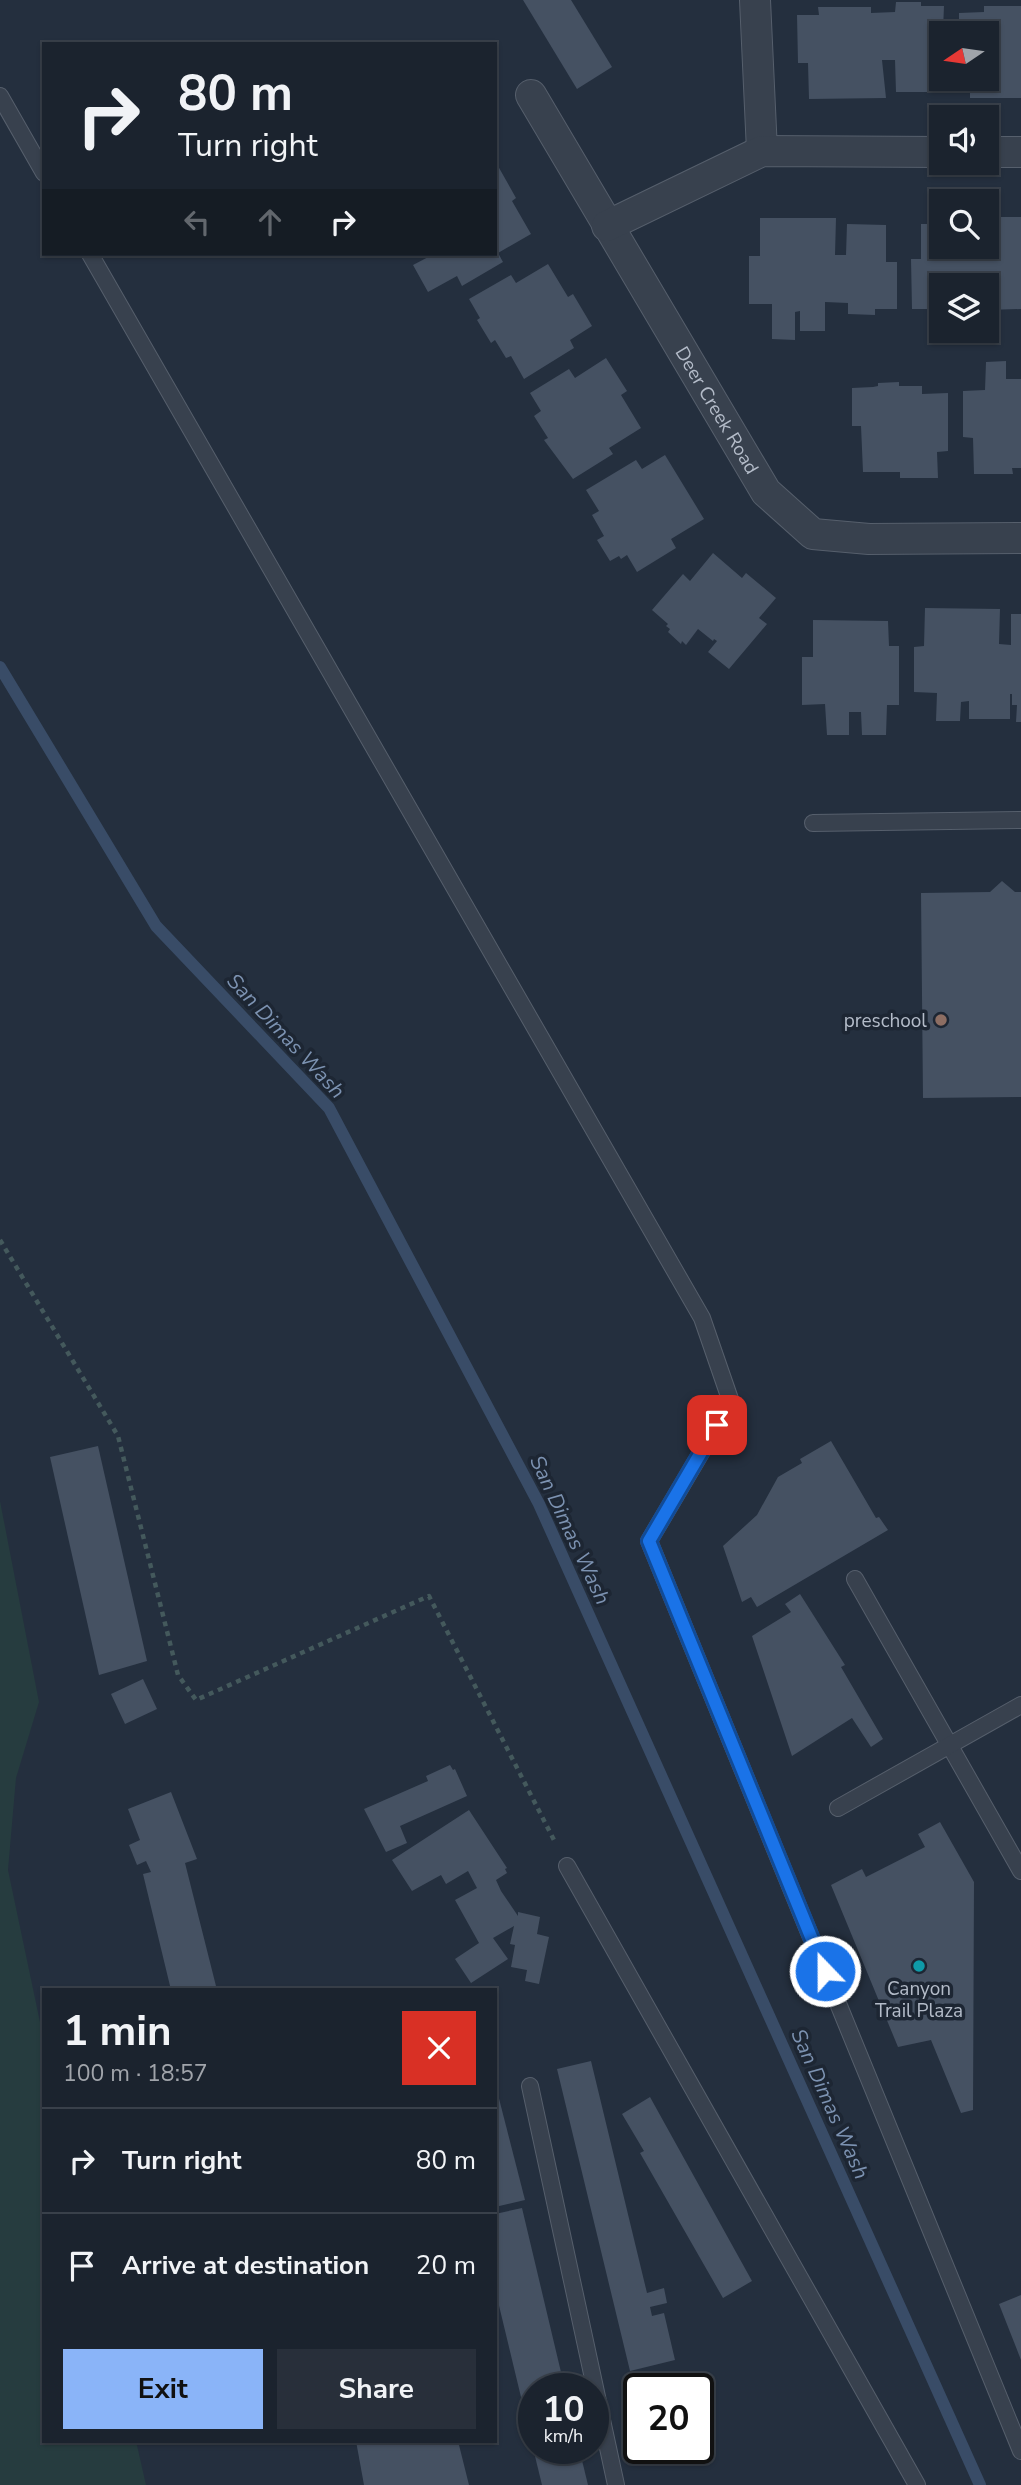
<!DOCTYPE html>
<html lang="en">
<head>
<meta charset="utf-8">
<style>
	:root { --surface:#1b232e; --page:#282f3a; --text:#f1f3f6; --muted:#a0a4aa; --line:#39404a; --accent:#8ab4f8 }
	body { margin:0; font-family:"Nunito Sans",sans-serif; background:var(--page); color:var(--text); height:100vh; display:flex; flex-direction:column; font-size:26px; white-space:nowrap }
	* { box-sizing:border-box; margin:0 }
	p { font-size:23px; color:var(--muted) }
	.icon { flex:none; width:38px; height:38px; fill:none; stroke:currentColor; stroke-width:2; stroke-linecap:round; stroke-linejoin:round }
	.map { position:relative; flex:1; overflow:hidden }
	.side { position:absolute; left:42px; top:1988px; width:455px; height:455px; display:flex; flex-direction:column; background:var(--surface); border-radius:0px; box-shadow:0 2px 5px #0004,0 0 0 2px var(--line) }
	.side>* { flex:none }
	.top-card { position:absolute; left:42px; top:42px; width:455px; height:214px; border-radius:0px; box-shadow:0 2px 5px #0004,0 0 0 2px var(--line); background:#1b232e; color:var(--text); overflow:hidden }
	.needle { width:46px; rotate:257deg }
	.tools { position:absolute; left:929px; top:21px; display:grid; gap:14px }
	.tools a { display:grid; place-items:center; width:70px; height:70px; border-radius:0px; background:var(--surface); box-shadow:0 2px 5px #0004,0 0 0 2px var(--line); font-size:35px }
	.speed { position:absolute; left:518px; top:2373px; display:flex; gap:14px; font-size:35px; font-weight:700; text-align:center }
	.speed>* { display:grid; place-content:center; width:91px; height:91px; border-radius:50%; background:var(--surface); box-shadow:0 2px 5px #0004,0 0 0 2px var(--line); line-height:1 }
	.speed small { font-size:18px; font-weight:400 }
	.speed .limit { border:4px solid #111; border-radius:10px; background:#fff; color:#111 }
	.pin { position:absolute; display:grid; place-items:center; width:60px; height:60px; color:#fff; margin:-30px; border-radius:14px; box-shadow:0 4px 10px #0006 }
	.me { position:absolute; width:77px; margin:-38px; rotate:338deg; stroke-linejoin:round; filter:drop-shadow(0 0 5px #0008) }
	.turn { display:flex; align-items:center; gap:24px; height:147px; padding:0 21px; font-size:32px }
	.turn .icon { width:91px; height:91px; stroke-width:2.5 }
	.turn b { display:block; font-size:49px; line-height:60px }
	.lanes { display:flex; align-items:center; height:66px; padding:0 21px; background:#0003; justify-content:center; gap:35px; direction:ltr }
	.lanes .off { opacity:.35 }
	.round { display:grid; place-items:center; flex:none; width:74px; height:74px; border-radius:0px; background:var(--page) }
	.head { display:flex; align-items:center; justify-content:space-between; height:119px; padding:0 21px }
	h1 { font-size:42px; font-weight:700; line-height:52px }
	.cta { display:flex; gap:14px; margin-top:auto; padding:14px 21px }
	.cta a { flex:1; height:80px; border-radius:0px; background:var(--accent); color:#111; font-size:28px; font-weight:700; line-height:80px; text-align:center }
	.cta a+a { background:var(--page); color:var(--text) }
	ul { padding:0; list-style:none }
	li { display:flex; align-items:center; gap:21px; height:105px; padding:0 21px; border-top:2px solid var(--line) }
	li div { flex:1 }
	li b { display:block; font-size:26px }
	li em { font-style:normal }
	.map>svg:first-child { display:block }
	.green { fill:#263c3f }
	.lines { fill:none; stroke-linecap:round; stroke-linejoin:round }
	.stream { stroke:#394c67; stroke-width:12 }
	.building { fill:#455162 }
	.service-casing { stroke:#565f6c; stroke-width:18 }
	.minor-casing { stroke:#565f6c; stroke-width:32 }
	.path { stroke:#44595c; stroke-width:4.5; stroke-dasharray:5 5; stroke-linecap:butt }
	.service { stroke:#38414e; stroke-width:16 }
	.minor { stroke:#38414e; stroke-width:30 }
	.route-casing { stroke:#114b97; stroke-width:18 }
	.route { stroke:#1a73e8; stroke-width:12 }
	.education-dot { fill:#8d6e63; stroke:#1d2633; stroke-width:2.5 }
	.culture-dot { fill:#0f9aa8; stroke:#1d2633; stroke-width:2.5 }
	.labels { text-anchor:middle; stroke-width:7; stroke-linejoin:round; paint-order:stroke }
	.street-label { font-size:19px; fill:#b4bcc9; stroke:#1d2633 }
	.poi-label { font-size:19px; fill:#b4bcc9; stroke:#1d2633; text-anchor:end }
	.water-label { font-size:21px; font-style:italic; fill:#7c92b1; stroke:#1d2633 }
</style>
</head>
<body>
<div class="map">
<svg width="1021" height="2485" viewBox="0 0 1021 2485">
	<rect width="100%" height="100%" fill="#242f3e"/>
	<polygon class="green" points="0,1501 39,1702 16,1778 8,1870 44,2041 44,2441 136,2441 146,2485 0,2485"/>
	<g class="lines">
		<polyline class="stream" points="0,667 156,926 329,1108 539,1504 980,2485"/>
	</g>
	<g class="building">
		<polygon points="523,0 571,0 612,67 577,89"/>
		<polygon points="896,2 921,2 921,6 944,6 942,54 934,54 935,92 896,92 895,60 882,60 886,98 809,99 808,63 798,63 797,15 819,15 818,7 871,7 871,13 895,12"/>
		<polygon points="984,6 1021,6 1021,98 970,98 970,79 987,79 987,33 959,33 959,13 984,12"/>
		<polygon points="498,166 516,198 512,201 531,234 498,253 503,262 462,286 457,276 428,292 413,265 434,254 495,254 495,168"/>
		<polygon points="987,217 1021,217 1021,309 987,310 987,285 942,285 942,314 933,314 933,309 912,309 911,259 921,259 921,224 942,224 942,247 960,247 960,253 972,253 972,247 987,247"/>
		<polygon points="760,218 836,218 835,255 846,255 847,224 886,225 886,262 897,262 897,309 875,309 875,315 848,314 848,303 825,302 825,331 800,331 800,311 795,312 795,340 772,339 772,304 749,304 749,256 760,256"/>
		<polygon points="548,264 568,297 573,294 592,326 570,340 574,348 524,379 511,356 506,358 495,340 491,343 477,320 480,318 469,299 511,275 516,283"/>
		<polygon points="606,358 627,391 621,395 641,428 609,448 613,454 573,479 544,440 548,438 534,416 541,411 530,393 569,369 575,378"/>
		<polygon points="1006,361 1006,379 1021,379 1021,468 1012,468 1013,474 974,474 973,438 963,437 963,391 985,390 986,362"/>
		<polygon points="899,382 899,386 922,386 922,394 948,393 948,451 937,452 938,478 900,478 900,472 863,472 861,426 852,426 852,388 873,387 878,386 878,383"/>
		<polygon points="665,455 704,519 671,539 676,548 637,572 627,555 621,559 619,556 610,561 597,540 604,536 592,515 599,511 586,490 636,460 642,469"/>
		<polygon points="713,553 742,578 746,573 776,598 759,618 767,624 729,669 708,652 717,641 714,639 713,641 698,629 686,645 682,641 681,644 668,632 670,629 666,626 668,624 652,610 683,574 690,581"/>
		<polygon points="925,608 1000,609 999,644 1011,645 1011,614 1021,614 1021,722 1016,722 1017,705 1012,705 1012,694 1010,694 1010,719 969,719 969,701 961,702 960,721 936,721 937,693 914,692 914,647 924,646"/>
		<polygon points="813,620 888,621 889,646 899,646 899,705 887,705 886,735 862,735 861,712 849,712 849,735 827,735 825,704 802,705 802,657 813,657"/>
		<polygon points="1002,881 1015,892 1021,892 1021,1097 923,1098 921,893 990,892"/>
		<polygon points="831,1441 876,1518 879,1517 888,1530 757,1607 751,1597 742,1602 723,1546 757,1515 778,1477 802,1463 800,1459"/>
		<polygon points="98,1446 147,1661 99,1675 50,1457"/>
		<polygon points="800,1594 845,1665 841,1667 883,1739 871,1747 852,1718 792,1756 752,1636 791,1612 785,1604"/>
		<polygon points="143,1679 157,1709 125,1724 111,1694"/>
		<polygon points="450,1765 453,1770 455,1769 467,1796 400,1826 407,1843 386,1852 364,1809 428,1781 426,1776"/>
		<polygon points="171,1792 197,1859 185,1863 217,1990 171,1990 143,1874 151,1872 146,1861 137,1865 129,1845 140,1840 128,1809"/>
		<polygon points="469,1810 507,1868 505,1869 507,1873 496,1880 501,1891 518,1916 518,1912 540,1917 537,1934 549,1937 539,1984 525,1981 527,1970 511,1967 515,1945 510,1944 514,1926 493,1938 508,1959 471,1983 455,1959 479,1943 455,1900 477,1888 468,1871 446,1884 441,1875 412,1891 392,1860"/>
		<polygon points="940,1822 974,1882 973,2110 961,2113 931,2040 898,2047 831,1885 862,1869 866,1877 925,1847 918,1834"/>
		<polygon points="591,2061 647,2293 664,2288 667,2303 650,2307 652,2316 664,2313 675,2360 630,2371 557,2069"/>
		<polygon points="495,2083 525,2200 495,2207"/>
		<polygon points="650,2097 752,2281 723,2298 640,2153 644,2151 622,2114"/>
		<polygon points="522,2208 565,2389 534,2389 533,2447 495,2289 495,2214"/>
		<polygon points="1021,2295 1021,2360 999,2304"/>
		<polygon points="356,2441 458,2441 469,2485 364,2485"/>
		<polygon points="533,2448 579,2448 588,2485 542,2485"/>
	</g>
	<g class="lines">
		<g class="service-casing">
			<g id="service">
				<polyline points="0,96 44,173"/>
				<polyline points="90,254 702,1318 731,1402 649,1541 1021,2451"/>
				<polyline points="813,823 1021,820"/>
				<polyline points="855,1579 1021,1871"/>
				<polyline points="838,1808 1021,1705"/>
				<polyline points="567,1866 917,2485"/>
				<polyline points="530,2086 616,2485"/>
			</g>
		</g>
		<g class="minor-casing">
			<g id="minor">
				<polyline points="755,0 762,151"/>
				<path id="s1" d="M 531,95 L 766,492 L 813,534 L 869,539 L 1021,538"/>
				<polyline points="987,152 1021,152"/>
				<polyline points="607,226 762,151 942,152"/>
			</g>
		</g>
		<polyline class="path" points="0,1240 118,1436 178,1675 196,1700 429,1596 556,1844"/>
		<use href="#service" class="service"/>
		<use href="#minor" class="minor"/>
	</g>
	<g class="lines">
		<g class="route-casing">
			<polyline id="route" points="717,1425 649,1541 825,1971"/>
		</g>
		<use href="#route" class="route"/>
	</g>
	<circle class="education-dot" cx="941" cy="1020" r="7"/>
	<circle class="culture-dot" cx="919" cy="1966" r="7"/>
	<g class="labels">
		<g class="street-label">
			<text dy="7" stroke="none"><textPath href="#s1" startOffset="366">Deer Creek Road</textPath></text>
		</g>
		<g class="poi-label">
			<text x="927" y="1027">preschool</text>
			<text x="919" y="1995" text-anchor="middle">Canyon<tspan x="919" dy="22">Trail Plaza</tspan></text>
		</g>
		<g class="water-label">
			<text transform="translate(286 1036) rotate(47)" y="7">San Dimas Wash</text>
			<text transform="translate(570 1530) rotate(65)" y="7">San Dimas Wash</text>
			<text transform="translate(830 2104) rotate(66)" y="7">San Dimas Wash</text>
		</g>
	</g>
</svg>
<div class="tools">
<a><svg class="needle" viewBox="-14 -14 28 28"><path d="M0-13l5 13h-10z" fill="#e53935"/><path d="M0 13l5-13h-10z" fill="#a0a4aa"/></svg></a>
<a><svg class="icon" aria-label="sound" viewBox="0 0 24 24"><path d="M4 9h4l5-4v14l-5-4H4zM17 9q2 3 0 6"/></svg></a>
<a><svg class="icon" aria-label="search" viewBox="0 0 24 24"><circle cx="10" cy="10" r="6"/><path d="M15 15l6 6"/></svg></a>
<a><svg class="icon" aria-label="layers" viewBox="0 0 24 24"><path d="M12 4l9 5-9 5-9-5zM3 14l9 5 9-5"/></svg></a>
</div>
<div class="speed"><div>10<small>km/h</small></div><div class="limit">20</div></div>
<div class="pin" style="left:717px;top:1425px;background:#d93025"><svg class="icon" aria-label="arrive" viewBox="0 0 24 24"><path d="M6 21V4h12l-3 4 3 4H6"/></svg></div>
<svg class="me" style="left:825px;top:1971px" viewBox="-20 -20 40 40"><circle r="17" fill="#1a73e8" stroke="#fff" stroke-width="3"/><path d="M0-11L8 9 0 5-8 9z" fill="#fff"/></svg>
<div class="top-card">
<div class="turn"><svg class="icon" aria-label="right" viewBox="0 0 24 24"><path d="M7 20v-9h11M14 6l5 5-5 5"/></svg><div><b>80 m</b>Turn right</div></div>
<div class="lanes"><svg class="icon off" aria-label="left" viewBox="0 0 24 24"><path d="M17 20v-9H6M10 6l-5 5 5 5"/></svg><svg class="icon off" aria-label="ahead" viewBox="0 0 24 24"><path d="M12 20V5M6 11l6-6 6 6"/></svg><svg class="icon" aria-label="right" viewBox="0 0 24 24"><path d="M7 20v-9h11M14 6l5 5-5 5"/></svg></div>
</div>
<section class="side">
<div class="head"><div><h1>1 min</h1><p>100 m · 18:57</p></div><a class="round" style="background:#d93025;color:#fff"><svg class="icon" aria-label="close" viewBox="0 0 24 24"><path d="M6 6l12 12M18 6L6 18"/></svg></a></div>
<ul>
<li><svg class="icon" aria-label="right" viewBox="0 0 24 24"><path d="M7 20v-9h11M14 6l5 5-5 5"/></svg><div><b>Turn right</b></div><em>80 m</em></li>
<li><svg class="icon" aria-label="arrive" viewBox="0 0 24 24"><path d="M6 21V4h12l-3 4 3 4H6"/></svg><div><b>Arrive at destination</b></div><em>20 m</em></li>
</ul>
<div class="cta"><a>Exit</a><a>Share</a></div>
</section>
</div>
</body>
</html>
